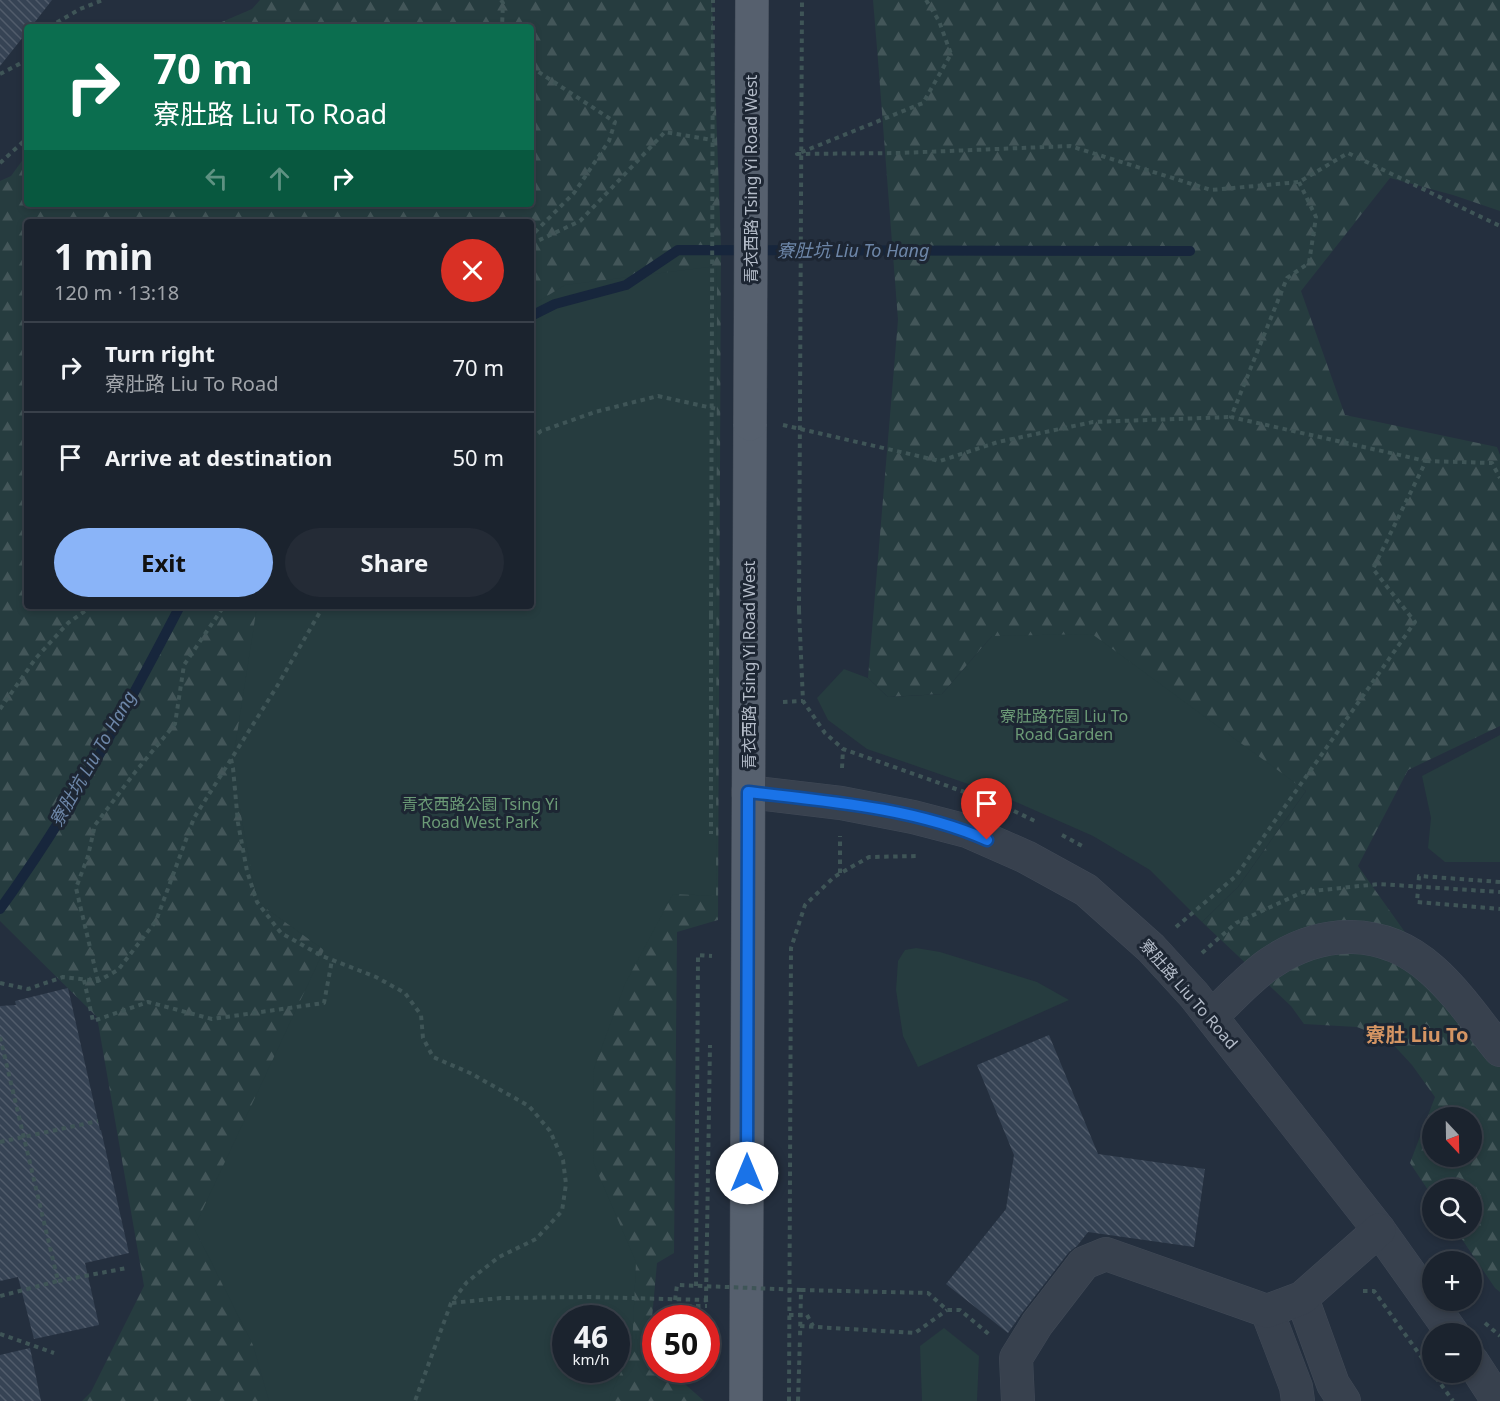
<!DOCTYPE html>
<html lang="en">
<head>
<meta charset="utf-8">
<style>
	:root { --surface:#1b232e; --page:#242b36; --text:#f1f3f6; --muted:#a0a4aa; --line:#39404a; --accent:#8ab4f8 }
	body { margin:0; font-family:"Noto Sans","Noto Sans TC",sans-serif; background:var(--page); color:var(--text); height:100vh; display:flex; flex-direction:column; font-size:22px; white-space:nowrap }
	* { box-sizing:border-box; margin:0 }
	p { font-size:20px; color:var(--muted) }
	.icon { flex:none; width:33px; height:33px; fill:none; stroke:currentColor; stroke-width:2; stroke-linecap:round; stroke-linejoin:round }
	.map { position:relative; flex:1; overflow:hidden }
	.panel { position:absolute; left:24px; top:219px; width:510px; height:390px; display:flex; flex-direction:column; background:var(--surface); border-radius:6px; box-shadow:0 3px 9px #0003,0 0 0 2px var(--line) }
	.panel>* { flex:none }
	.hud { position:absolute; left:24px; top:24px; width:510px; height:183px; border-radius:6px; box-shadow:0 3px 9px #0003,0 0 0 2px var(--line); background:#0b6e4f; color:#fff; overflow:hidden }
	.needle { width:39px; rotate:158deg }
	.buttons { position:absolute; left:1422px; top:1107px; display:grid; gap:12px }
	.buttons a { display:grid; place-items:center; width:60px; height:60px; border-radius:50%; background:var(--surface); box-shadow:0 3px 9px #0003,0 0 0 2px var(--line); font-size:30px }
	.speed { position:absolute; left:552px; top:1305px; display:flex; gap:12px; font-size:30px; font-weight:700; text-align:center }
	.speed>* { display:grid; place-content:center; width:78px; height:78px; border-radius:50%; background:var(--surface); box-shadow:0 3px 9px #0003,0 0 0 2px var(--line); line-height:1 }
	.speed small { font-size:15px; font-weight:400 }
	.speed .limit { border:9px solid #d22; background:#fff; color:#111 }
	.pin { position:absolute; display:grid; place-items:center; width:51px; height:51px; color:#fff; margin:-62px -26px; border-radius:50% 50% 50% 0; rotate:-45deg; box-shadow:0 0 6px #0007 }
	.pin .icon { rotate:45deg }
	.me { position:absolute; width:66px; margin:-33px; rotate:0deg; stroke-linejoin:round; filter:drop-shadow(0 0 4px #0008) }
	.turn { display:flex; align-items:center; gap:21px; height:126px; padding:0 30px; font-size:27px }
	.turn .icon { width:78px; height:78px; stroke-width:2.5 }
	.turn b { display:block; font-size:42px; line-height:51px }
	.lanes { display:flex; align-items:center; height:57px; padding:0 30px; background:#0003; justify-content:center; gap:30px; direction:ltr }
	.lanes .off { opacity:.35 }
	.round { display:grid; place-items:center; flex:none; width:63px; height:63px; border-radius:32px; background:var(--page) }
	.headline { display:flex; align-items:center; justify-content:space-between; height:102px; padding:0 30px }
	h1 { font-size:36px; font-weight:700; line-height:45px }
	.action { display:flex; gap:12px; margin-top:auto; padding:12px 30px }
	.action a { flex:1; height:69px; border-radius:36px; background:var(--accent); color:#111; font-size:24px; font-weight:700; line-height:69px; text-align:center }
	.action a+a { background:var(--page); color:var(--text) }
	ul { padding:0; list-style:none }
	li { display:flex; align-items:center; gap:18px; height:90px; padding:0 30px; border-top:2px solid var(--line) }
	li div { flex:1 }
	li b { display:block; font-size:22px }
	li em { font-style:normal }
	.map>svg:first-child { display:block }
	.forest { fill:url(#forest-firs); fill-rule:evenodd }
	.park { fill:#263c3f; fill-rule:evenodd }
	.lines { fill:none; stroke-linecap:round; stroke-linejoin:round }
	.stream { stroke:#17263c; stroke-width:10 }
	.building { fill:url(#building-back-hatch) }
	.minor-casing { stroke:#414a57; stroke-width:34 }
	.major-casing { stroke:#414a57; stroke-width:34 }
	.path { stroke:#3f5557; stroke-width:4; stroke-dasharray:4.5 4.5; stroke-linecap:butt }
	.minor { stroke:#38414e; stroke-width:33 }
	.major { stroke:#56606e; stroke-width:33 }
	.major-bridge-casing { stroke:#414a57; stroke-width:34; stroke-linecap:butt }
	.path-bridge { stroke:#3f5557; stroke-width:4; stroke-dasharray:4.5 4.5; stroke-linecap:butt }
	.major-bridge { stroke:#56606e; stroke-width:33 }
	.route-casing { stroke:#114b97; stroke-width:15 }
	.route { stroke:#1a73e8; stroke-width:10 }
	.labels { text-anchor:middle; stroke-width:6; stroke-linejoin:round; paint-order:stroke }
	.street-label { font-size:16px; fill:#b4bcc9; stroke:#1d2633 }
	.park-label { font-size:16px; fill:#6b9a76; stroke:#1d2633 }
	.water-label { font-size:18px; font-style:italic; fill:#6d86a8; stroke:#1d2633 }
	.quarter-label { font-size:20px; font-weight:bold; fill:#d59563; stroke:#1d2633 }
</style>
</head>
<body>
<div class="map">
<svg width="1500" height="1401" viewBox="0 0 1500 1401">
	<defs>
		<pattern id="forest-firs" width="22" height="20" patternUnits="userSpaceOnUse" patternTransform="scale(1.5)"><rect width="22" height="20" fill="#263c3f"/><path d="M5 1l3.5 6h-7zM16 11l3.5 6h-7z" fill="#435659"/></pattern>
		<pattern id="building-back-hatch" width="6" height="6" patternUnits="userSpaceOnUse" patternTransform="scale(1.5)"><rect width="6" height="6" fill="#364354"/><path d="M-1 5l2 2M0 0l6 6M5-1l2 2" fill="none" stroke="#515c6b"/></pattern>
	</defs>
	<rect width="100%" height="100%" fill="#242f3e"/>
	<g class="forest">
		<path d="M 260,0 L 712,0 L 721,246 L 718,920 L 677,932 L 674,1253 L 657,1263 L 651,1329 L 655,1348 L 656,1370 L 669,1370 L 704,1401 L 82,1401 L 91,1392 L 144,1286 L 97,1017 L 0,921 L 0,181 L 11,176 L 27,154 L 27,204 L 531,204 L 531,27 L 210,27 L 252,9 ZM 27,222 L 531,222 L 531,606 L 27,606 ZM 566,1318 L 616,1318 L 616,1370 L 566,1370 Z"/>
		<path d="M 873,0 L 1500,0 L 1500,211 L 1453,195 L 1390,178 L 1301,291 L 1345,415 L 1497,447 L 1500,455 L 1500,726 L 1408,770 L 1358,866 L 1500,1066 L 1500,1292 L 1495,1288 L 1455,1229 L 1472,1228 L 1472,1190 L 1432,1190 L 1432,1196 L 1410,1163 L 1435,1097 L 1412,1065 L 1389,1040 L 1357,1027 L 1304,1024 L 1291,1006 L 1202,922 L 1238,887 L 1306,791 L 992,636 L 942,694 L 888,697 L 868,678 L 898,320 L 878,60 ZM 1432,1118 L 1472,1118 L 1472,1156 L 1432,1156 Z"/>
	</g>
	<g class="park">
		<path d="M 717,266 L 716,896 L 673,894 L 625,984 L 593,1071 L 594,1164 L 636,1262 L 632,1348 L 610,1396 L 609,1401 L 269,1401 L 253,1345 L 194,1228 L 324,950 L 257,902 L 232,766 L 257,606 L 531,606 L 531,306 L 565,285 ZM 566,1318 L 616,1318 L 616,1370 L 566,1370 Z"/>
		<polygon points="1092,634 1306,791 1238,887 1202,922 1150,870 1093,836 1000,795 867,749 828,720 817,698 844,669 868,678 888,697 942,694 992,636"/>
		<polygon points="1500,735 1500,862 1445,862 1428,848 1431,818 1422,776"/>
		<polygon points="916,948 940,952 1037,982 1069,1000 918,1067 903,1036 896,990 898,961 905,950"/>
		<polygon points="944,1328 979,1356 977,1401 922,1401 920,1346"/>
	</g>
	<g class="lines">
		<g class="stream">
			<polyline points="531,316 555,304 626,285 678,250 1190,251"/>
			<path d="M 0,909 C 69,814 126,710 180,606"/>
		</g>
	</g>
	<g class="building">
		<polygon points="0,0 52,0 31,27 27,27 27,32 0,66"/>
		<polygon points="68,988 100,1130 101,1130 129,1253 85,1263 99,1325 34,1339 18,1277 0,1281 0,1006 16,1005 15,1001"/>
		<polygon points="1049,1035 1098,1154 1205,1169 1194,1247 1088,1232 1077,1246 1069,1252 1022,1313 1008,1333 946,1284 1006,1209 1014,1155 977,1065"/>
		<polygon points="30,1348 41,1401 0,1401 0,1355"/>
	</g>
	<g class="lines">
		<g class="minor-casing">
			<g id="minor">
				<polyline points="748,792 841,803 913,817 967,831 1026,857 1086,890 1151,948 1194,995 1379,1230 1453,1334"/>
				<path d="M 1212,1016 C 1229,1000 1250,977 1269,964 C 1321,928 1383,926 1432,970 C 1458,993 1478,1023 1500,1050"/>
				<polyline points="1302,1298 1333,1384 1344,1401"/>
				<polyline points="1267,1311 1296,1387 1298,1401"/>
				<polyline points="1472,1361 1498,1401"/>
				<polyline points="1018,1401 1016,1358 1037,1324 1084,1263 1106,1254 1267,1311 1302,1298 1379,1230"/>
			</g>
		</g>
		<g class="major-casing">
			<polyline id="major" points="746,1401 750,424"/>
		</g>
		<g class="path">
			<polyline points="501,0 503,3 502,27"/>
			<polyline points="926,0 939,21 951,54 923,103 797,154 900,153 1070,146 1211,190 1299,182 1348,153 1500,226"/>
			<polyline points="49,27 80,9 103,0"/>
			<polyline points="531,67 615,122 609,141 574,193 531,236"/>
			<polyline points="0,74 27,60"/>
			<polyline points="0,163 24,141 27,134"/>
			<polyline points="531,244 580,221 665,132 718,141"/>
			<polyline points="783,425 940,461 998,442 1093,422 1231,417"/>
			<polyline points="531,439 541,431 595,412 658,396 717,409"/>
			<polyline points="1426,461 1492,463 1500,478"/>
			<polyline points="799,610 803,701 825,733 843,749 970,794"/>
			<polyline points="711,615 711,834"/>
			<polyline points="783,702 803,701"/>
			<polyline points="0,709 36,658 68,623 92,606"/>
			<polyline points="231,759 233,768 238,823 247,871 257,902 281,933 322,956 376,977 405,993 421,1015 423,1038 433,1057 470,1073 529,1106 550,1131 563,1160 566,1184 562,1211 536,1239 499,1257 467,1282 451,1303 415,1401"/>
			<polyline points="842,768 843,749"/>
			<polyline points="1014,811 1037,822"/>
			<polyline points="1062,835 1084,847"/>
			<polyline points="840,873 840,836"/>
			<polyline points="1500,882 1419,876 1417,902 1500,909"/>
			<polyline points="1176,927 1236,876 1415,622 1373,569 1426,461 1231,417 1287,278 1309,263 1316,217 1299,182"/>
			<polyline points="1202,953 1236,923 1303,892 1379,884 1500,892"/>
			<polyline points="84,980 93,1021 148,1002 212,1019 324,1003 332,960"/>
			<polyline points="98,981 76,888 88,856 95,825 136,771 175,724 184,665 224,606"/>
			<polyline points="0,983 28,989 63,977 98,981 118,970 156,921 194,818 276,688 320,612 325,606"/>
			<polyline points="0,1037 58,1281 0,1296"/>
			<polyline points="0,1142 98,1121"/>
			<polyline points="58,1281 127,1268"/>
			<polyline points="696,1286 698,955 712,956"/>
			<polyline points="801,1290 928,1293 947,1310 960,1310 991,1336"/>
			<polyline points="1363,1291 1374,1291 1453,1401"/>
			<polyline points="706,1300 710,1045"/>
			<polyline points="452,1303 501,1298 590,1297 706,1300 707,1306"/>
			<polyline points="789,1315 807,1315 813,1326"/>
			<polyline points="674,1318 675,1300"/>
			<polyline points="689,1318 690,1306 707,1306"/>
			<polyline points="1485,1323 1500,1336"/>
			<polyline points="800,1326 915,1333 947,1310"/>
			<polyline points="0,1334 54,1353"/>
			<polyline points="789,1401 791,948 805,905 834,877 869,857 919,856"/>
			<polyline points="798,1401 800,1338"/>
		</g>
		<use href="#minor" class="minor"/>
		<use href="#major" class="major"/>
		<g class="major-bridge-casing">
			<polyline id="major-bridge" points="750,424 752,0"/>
		</g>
		<g class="path-bridge">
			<polyline points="799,610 802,0"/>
			<polyline points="711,615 713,0"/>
			<polyline points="675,1300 677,1285 801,1290 800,1338"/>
		</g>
		<use href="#major-bridge" class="major-bridge"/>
	</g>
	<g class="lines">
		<g class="route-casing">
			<path id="route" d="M 747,1173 L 748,792 C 826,801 915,808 987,840"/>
		</g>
		<use href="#route" class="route"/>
	</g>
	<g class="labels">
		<g class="street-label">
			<text transform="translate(751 179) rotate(-90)" y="6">青衣西路 Tsing Yi Road West</text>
			<text transform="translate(749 665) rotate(-90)" y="6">青衣西路 Tsing Yi Road West</text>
			<text transform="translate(1189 994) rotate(49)" y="6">寮肚路 Liu To Road</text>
		</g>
		<g class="park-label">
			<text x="1064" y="722">寮肚路花園 Liu To<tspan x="1064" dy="18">Road Garden</tspan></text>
			<text x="480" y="810">青衣西路公園 Tsing Yi<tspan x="480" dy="18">Road West Park</tspan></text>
		</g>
		<g class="water-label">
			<text x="853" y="257">寮肚坑 Liu To Hang</text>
			<text transform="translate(93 759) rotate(-60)" y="6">寮肚坑 Liu To Hang</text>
		</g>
		<g class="quarter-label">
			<text x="1417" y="1042">寮肚 Liu To</text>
		</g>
	</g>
</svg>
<div class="buttons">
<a><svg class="needle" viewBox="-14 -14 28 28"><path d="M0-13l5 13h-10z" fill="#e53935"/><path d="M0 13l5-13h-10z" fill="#a0a4aa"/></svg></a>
<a><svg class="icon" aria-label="search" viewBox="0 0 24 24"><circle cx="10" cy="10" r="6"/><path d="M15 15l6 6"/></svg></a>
<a>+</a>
<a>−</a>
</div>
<div class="speed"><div>46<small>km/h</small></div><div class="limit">50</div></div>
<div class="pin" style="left:987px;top:840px;background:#d93025"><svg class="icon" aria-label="arrive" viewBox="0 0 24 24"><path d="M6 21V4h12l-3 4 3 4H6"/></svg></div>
<svg class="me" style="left:747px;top:1173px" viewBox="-20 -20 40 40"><circle r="19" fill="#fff"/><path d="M0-13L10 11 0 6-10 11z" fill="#1a73e8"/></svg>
<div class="hud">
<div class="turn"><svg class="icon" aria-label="right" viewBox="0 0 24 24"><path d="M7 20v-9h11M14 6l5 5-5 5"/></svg><div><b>70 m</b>寮肚路 Liu To Road</div></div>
<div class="lanes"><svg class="icon off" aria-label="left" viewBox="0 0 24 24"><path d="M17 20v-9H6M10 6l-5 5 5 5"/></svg><svg class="icon off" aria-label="ahead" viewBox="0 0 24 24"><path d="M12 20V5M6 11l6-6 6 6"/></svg><svg class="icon" aria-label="right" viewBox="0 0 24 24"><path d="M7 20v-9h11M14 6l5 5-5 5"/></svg></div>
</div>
<section class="panel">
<div class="headline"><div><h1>1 min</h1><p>120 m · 13:18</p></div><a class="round" style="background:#d93025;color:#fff"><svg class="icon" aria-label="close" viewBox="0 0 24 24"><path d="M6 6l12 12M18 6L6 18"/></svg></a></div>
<ul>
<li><svg class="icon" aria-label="right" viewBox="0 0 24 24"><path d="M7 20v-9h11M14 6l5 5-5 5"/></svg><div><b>Turn right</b><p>寮肚路 Liu To Road</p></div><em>70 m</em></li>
<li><svg class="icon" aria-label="arrive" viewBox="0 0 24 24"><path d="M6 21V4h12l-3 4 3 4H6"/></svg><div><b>Arrive at destination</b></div><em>50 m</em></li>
</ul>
<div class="action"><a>Exit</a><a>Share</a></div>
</section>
</div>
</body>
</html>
